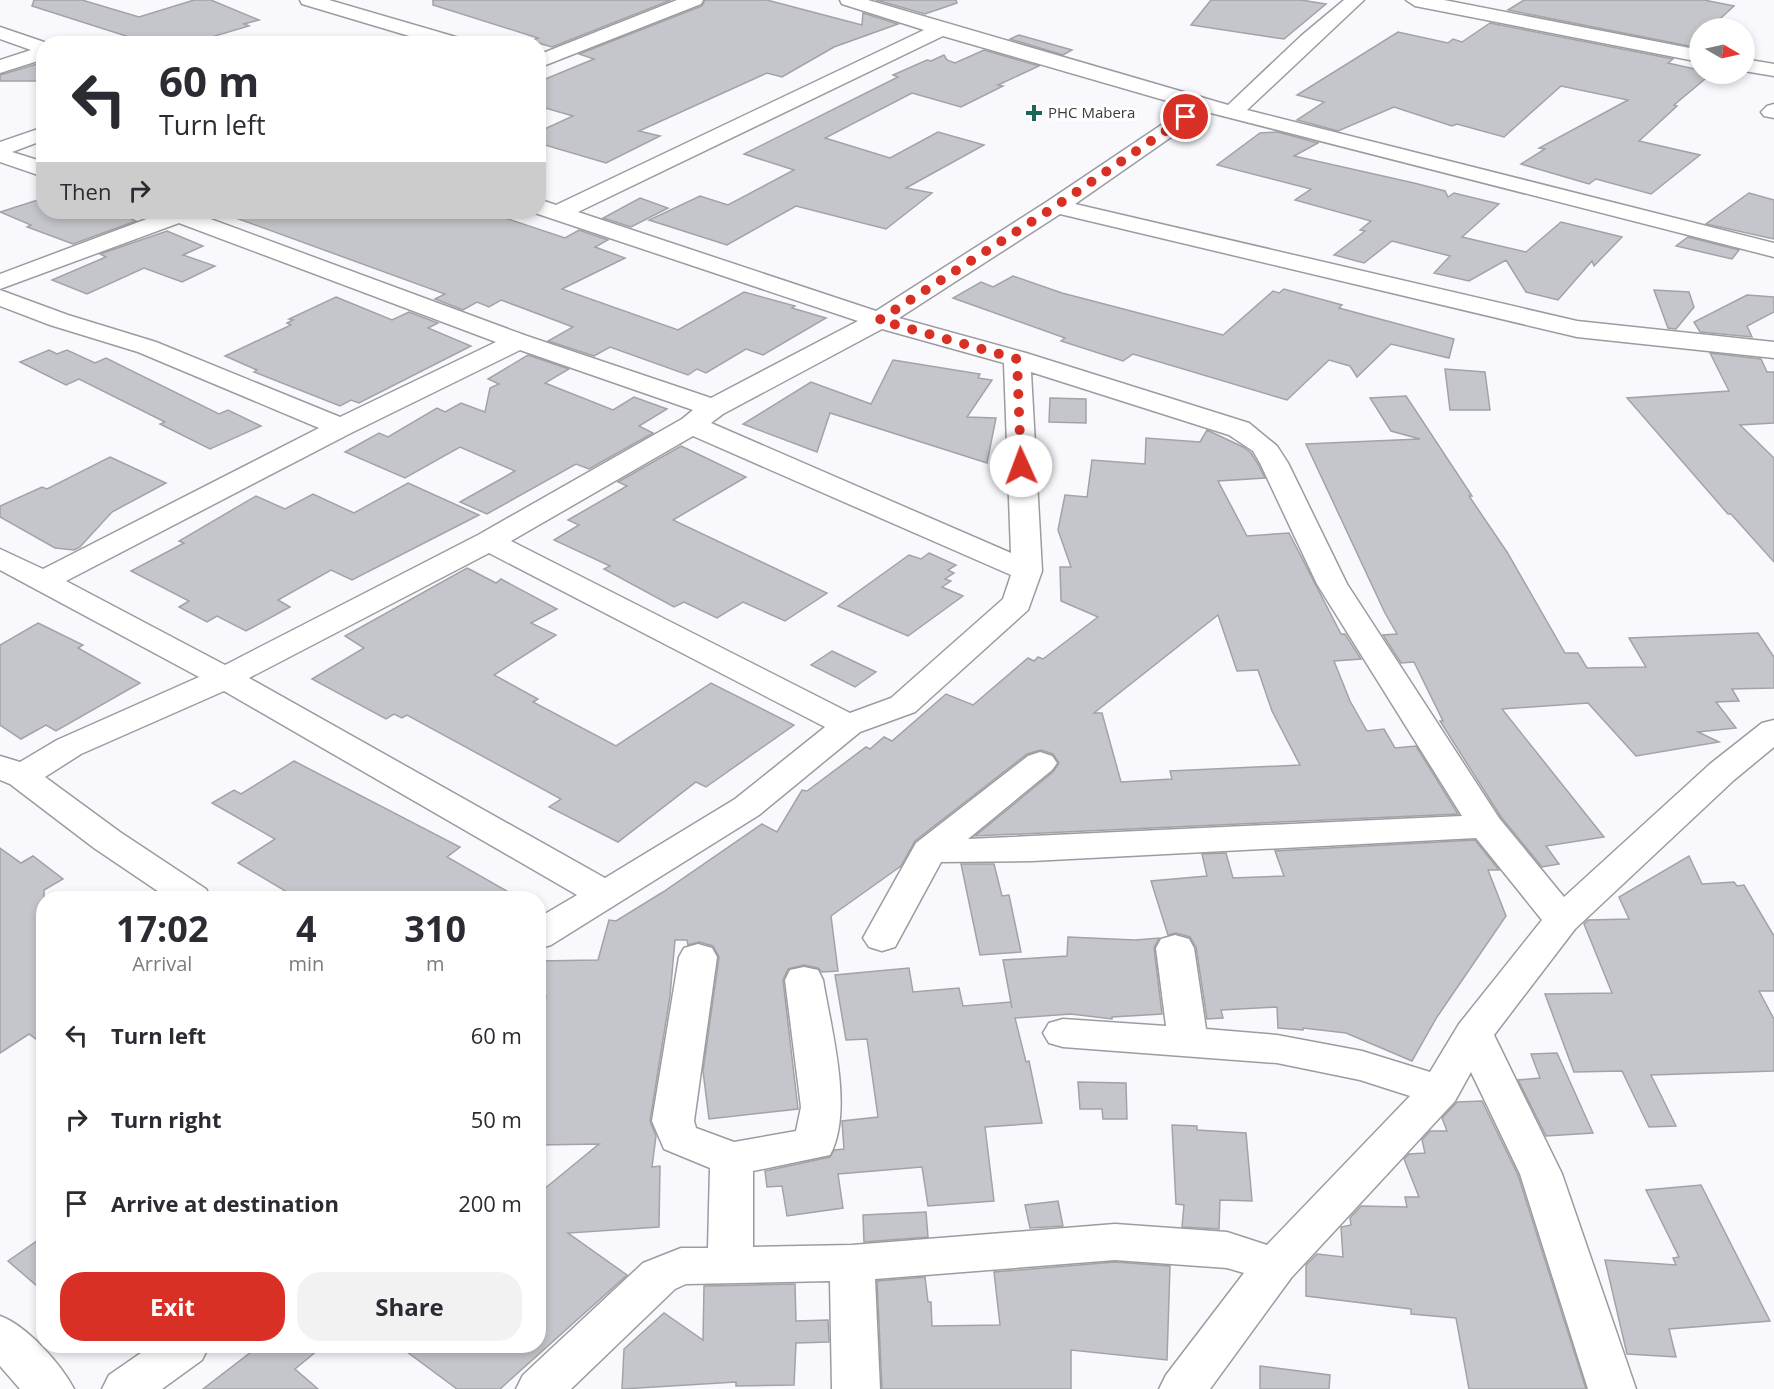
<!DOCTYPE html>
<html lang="en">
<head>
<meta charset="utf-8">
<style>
	:root { --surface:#fff; --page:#f2f2f3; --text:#2b2b33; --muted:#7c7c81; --accent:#d93025 }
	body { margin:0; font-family:"Open Sans",sans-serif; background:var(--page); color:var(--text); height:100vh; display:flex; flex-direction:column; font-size:22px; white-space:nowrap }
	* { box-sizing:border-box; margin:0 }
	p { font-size:20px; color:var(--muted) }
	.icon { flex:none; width:33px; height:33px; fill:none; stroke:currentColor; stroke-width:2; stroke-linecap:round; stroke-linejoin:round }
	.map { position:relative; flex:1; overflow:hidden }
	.sheet { position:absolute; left:36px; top:891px; width:510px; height:462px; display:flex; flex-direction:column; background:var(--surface); border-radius:24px; box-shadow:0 3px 9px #0003 }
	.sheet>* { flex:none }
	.top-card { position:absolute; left:36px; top:36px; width:510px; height:183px; border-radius:24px; box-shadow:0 3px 9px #0003; background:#fff; color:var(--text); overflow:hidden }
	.needle { width:39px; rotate:99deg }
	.buttons { position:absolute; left:1689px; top:18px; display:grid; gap:12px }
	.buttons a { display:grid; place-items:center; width:66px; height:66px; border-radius:50%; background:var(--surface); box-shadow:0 3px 9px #0003; font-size:30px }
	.pin { position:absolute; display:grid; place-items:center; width:51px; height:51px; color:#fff; margin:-26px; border:3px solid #fff; border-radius:50%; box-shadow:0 2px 6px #0007 }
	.me { position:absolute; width:66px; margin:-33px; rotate:358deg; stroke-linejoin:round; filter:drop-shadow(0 0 4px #0008) }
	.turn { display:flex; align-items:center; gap:21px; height:126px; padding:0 24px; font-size:27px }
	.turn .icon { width:78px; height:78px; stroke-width:2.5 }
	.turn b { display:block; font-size:42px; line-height:51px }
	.then { display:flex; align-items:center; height:57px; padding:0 24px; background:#0003; gap:12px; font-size:22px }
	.eta { display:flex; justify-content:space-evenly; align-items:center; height:102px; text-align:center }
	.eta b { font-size:36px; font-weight:700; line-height:42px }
	.button { display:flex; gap:12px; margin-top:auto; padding:12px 24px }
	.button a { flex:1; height:69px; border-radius:24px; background:var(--accent); color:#fff; font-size:24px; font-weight:700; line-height:69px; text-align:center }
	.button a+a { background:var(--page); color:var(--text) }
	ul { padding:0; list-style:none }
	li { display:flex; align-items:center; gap:18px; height:84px; padding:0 24px }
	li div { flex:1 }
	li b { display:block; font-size:22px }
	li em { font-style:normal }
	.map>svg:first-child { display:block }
	.building { fill:#c4c6cb; stroke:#a1a3a7; stroke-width:1.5; fill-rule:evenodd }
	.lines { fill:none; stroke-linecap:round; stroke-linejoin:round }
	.minor-casing { stroke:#9c9b9f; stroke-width:3 }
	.minor { fill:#fff; fill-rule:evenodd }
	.route { stroke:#d93025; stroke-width:10; stroke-dasharray:0 18 }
	.poi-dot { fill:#1c655b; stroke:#fff; stroke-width:2 }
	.labels { text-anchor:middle; stroke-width:6; stroke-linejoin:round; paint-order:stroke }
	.far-poi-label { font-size:15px; fill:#3b3b3d; stroke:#fff; text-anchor:start }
</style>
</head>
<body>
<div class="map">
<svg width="1774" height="1389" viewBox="0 0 1774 1389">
	<rect width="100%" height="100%" fill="#f9f8fd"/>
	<g class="building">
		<polygon points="34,0 82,0 139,17 194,0 211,0 259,20 244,24 249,26 188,44 151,44 32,6"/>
		<polygon points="433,0 671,0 552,47 531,41 538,38 433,5"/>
		<polygon points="705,0 767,0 862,25 863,13 898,24 834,47 782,77 767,73 639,131 660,136 606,163 538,143 538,132 573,116 538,106 538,82 594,59 579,54 702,6"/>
		<polygon points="876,0 956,0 957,3 925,14"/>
		<polygon points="1211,0 1301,0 1326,4 1284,39 1191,25"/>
		<polygon points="1524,0 1704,0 1734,6 1710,28 1700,28 1700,37 1689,46 1508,10"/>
		<polygon points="1490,23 1673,59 1668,63 1700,70 1700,74 1711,74 1674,105 1677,106 1639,141 1700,155 1651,194 1596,179 1589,184 1521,164 1545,149 1539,148 1628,100 1561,86 1504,137 1457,124 1452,126 1394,107 1338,131 1297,120 1324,102 1297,95 1398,32 1448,43 1453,39 1462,42"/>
		<polygon points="1019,35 1072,50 1063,55 1010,39"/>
		<polygon points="984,50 1039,66 998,85 1003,86 961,107 912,93 825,138 890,158 938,132 984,145 906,188 932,193 886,229 796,206 727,245 649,220 700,196 728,205 794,170 744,154 898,77 893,75 927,60 931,61 944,55 947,60 955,63"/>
		<polygon points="37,64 44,66 44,81 0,81 0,75"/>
		<polygon points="1278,132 1318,143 1294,156 1414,183 1445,191 1448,197 1454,193 1499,204 1462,237 1526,252 1561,222 1622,237 1594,266 1592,261 1558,300 1526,292 1506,260 1469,281 1434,273 1450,256 1392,241 1364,263 1334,255 1365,231 1360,230 1371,221 1295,200 1311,189 1217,165 1260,133"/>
		<polygon points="1749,193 1774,200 1774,239 1706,224"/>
		<polygon points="44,198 44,212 114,212 136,221 73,244 27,227 31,225 0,212"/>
		<polygon points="640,198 668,208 631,227 603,218"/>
		<polygon points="226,212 487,212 565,238 579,230 608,240 595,247 625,258 562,289 678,330 744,292 795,306 792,308 826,318 763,355 746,349 706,373 697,369 688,375 610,347 594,356 548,341 573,327 501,300 489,307 477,302 463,310 435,299 445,294 225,214"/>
		<polygon points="167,231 203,246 183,255 215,266 182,282 144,268 87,294 52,280 106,257 100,254"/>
		<polygon points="1688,237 1739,250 1732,259 1676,246"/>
		<polygon points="1013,276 1062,293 1223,335 1273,291 1279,293 1284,289 1342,305 1339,308 1454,339 1449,358 1391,344 1357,377 1350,366 1329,360 1287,400 1133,354 1123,361 1061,341 1065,338 953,298 981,282 993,287"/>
		<polygon points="1654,290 1689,292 1694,307 1676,329 1668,328"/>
		<polygon points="1747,295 1774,297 1774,312 1747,326 1752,337 1700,332 1694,322"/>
		<polygon points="336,297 392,320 409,312 438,323 428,328 471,346 359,403 351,400 340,406 254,372 257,370 225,356 291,325 287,323 293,320 289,319"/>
		<polygon points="49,350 57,354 67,350 95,363 106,358 219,414 228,410 261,426 210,449 160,424 165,422 79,379 66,385 20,362"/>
		<polygon points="1710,353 1761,359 1767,372 1774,372 1774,423 1740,425 1774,458 1774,562 1731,514 1728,514 1627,398 1729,391"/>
		<polygon points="528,355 569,369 545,383 613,410 634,397 667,409 639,426 653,433 589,469 576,464 487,514 460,502 515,471 460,447 405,478 345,452 379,433 388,437 437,408 445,412 461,403 485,412 490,388 499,384 488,379"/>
		<polygon points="893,360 980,374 978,378 992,380 967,417 996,418 987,463 830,413 817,452 743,424 811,382 871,404"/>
		<polygon points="1445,369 1485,372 1490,410 1450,410"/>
		<polygon points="1406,396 1472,496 1469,496 1507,552 1565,653 1578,653 1587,668 1646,667 1629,638 1758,633 1774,657 1774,688 1732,689 1739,701 1716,702 1736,728 1698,732 1719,742 1636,756 1588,703 1502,709 1604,837 1546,846 1559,864 1542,867 1501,817 1440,721 1443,721 1414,662 1401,663 1383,635 1397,634 1385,613 1306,444 1420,439 1391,431 1370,398"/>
		<polygon points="1050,398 1086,399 1086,423 1049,422"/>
		<path d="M 1207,430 L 1243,447 L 1251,453 L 1258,464 L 1265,478 L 1218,481 L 1247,536 L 1289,533 L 1341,634 L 1345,634 L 1361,659 L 1334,661 L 1350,701 L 1367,731 L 1384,729 L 1395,748 L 1416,746 L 1458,814 L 975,836 L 1053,772 L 1059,763 L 1053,754 L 1041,750 L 1027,754 L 915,841 L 901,866 L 831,916 L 838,971 L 822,972 L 818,968 L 804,965 L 788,969 L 783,980 L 798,1109 L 709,1119 L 703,1071 L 719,957 L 713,946 L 699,942 L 688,945 L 687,940 L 675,940 L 670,996 L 650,1121 L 656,1136 L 652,1167 L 660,1166 L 659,1227 L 568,1233 L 627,1275 L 500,1389 L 457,1389 L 399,1346 L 538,1346 L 538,1194 L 599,1144 L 538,1145 L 538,1071 L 545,1030 L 540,1030 L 546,996 L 538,996 L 538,961 L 598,960 L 609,920 L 616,921 L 663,892 L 762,824 L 777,832 L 802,790 L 807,791 L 866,747 L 870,749 L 884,737 L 892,741 L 946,694 L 973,705 L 1028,658 L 1034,661 L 1038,657 L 1043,659 L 1098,617 L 1061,601 L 1060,567 L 1071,567 L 1058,530 L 1065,495 L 1087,497 L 1092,460 L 1145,464 L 1146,438 L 1200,442 ZM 1218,615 L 1237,671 L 1258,670 L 1272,711 L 1300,765 L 1170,771 L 1172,779 L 1121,782 L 1102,713 L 1094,713 Z"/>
		<polygon points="681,446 746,477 673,520 827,593 785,621 743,602 717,618 684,602 674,607 604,569 610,566 554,540 579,525 568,520 627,486 618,482"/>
		<polygon points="110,457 166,483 112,512 80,547 74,550 55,548 0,517 0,506 42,487 47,489"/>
		<polygon points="408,483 479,515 352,580 331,570 278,600 290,607 246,631 217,616 207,622 179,607 189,601 131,571 184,543 179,541 256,496 285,509 313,494 354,513"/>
		<polygon points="929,553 956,565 948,570 954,573 945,579 951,581 942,587 963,596 908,636 838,606 909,555 921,559"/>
		<polygon points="467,568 496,583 501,579 557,609 531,623 556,635 494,675 538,699 533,702 616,746 711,683 794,725 706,787 696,782 618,842 549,807 561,799 407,715 402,718 394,714 386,719 312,679 364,648 345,636"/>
		<polygon points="38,623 83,645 78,648 140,683 56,731 46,725 21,739 0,725 0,645"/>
		<polygon points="832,651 876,672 855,687 811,665"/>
		<polygon points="294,761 460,847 447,857 519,898 297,898 238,863 275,839 212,803 234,790 241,794"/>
		<polygon points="1475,840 1499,870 1488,870 1506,916 1437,1017 1412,1061 1346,1033 1303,1028 1303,1030 1278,1028 1277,1007 1221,1010 1223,1018 1207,1019 1196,947 1190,937 1176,933 1168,935 1151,881 1207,876 1202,854 1226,853 1233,878 1284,876 1275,851"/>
		<polygon points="0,848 21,863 33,856 63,879 44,890 44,1045 29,1034 0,1053"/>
		<polygon points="1689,856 1702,884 1734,882 1737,886 1744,885 1774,936 1774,991 1759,991 1774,1019 1774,1071 1651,1075 1676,1126 1649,1127 1622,1071 1574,1072 1545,994 1612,993 1584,924 1588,920 1629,919 1619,897"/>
		<polygon points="961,864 994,864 1002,896 1009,895 1021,952 980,955"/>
		<polygon points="1068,937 1135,940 1159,938 1154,948 1162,1014 1112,1017 1112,1019 1071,1014 1015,1018 1026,1062 1029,1061 1042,1123 985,1127 994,1201 928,1206 922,1167 838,1174 843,1208 787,1216 782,1186 767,1187 765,1171 830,1157 834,1150 844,1149 842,1121 878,1117 867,1039 846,1040 835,975 909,968 913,992 959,988 963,1006 1011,1002 1012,1008 1003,960 1067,956"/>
		<polygon points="1557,1053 1593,1133 1546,1136 1518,1080 1540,1078 1531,1054"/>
		<polygon points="1078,1082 1126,1083 1127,1119 1103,1119 1102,1109 1080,1109"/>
		<polygon points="1482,1101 1518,1175 1586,1389 1469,1389 1456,1318 1411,1314 1411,1309 1306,1296 1306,1265 1317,1254 1343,1257 1341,1227 1351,1225 1350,1218 1361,1206 1407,1207 1405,1197 1419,1197 1404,1159 1409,1154 1425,1153 1422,1140 1430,1131 1447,1131 1442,1118 1457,1102"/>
		<polygon points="1172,1125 1197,1126 1197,1130 1246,1133 1252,1201 1220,1200 1219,1229 1182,1227 1184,1205 1176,1204"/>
		<polygon points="1701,1185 1770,1321 1669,1329 1676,1357 1627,1354 1605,1260 1676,1265 1673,1258 1679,1257 1646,1190"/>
		<polygon points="1058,1201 1063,1226 1030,1228 1025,1205"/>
		<polygon points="926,1212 928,1237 864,1242 863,1215"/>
		<polygon points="44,1236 44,1292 8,1261"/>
		<polygon points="1115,1262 1170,1266 1167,1360 1071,1350 1071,1389 882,1389 877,1281 925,1277 928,1302 931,1302 932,1326 1000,1325 994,1272"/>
		<polygon points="795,1284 796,1321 828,1320 829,1342 796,1343 794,1385 736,1386 736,1382 622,1389 624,1349 664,1313 703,1340 704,1286"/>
		<polygon points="259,1346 323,1346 295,1369 318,1389 203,1389"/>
		<polygon points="1260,1366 1330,1375 1329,1389 1260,1389"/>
	</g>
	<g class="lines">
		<g class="minor-casing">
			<g id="minor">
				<polygon points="300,0 329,0 466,40 468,44 436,44 302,4"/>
				<polygon points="677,0 703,0 701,4 538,68 538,55"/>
				<path d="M 840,0 L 868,0 L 1228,105 L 1301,36 L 1344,0 L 1364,0 L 1247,110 L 1774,243 L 1774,257 L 1207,112 L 1075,204 L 1577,321 L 1774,342 L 1774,358 L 1577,337 L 1060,214 L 899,318 L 1026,353 L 1249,423 L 1277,446 L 1288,463 L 1347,584 L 1499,818 L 1564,897 L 1710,764 L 1762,723 L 1774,720 L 1774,747 L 1734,780 L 1575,929 L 1494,1035 L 1562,1174 L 1636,1389 L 1588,1389 L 1520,1174 L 1471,1072 L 1455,1101 L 1291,1278 L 1210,1389 L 1159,1389 L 1166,1375 L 1244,1273 L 1227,1268 L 1115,1260 L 875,1279 L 880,1389 L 832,1389 L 830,1281 L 686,1284 L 675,1289 L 571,1389 L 516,1389 L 523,1375 L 643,1263 L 681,1248 L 708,1248 L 710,1168 L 664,1149 L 652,1121 L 679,957 L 684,948 L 698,944 L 712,948 L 717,957 L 694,1121 L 696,1128 L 734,1142 L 796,1131 L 801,1107 L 785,980 L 790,970 L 804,967 L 818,970 L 823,980 C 831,1029 854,1111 830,1155 L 753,1171 L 753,1247 L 852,1245 L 1115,1224 L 1227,1232 L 1267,1245 L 1410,1096 L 1360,1080 L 1277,1063 L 1063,1047 L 1049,1043 L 1043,1033 L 1049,1023 L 1063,1019 L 1166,1026 L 1156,948 L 1161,939 L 1175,935 L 1189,939 L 1194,948 L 1206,1029 L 1277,1035 L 1362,1051 L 1430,1072 L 1459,1024 L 1542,920 L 1476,838 L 1032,861 L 941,862 L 895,947 L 882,951 L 869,947 L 863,938 L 916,843 L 1028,756 L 1040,752 L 1052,756 L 1057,763 L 1052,770 L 968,839 L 1462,816 L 1317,584 L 1260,463 L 1253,451 L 1229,435 L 1031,372 L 1042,571 L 1028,610 L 915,712 L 860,732 L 759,815 L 551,945 L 538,949 L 538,918 L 577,895 L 224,691 L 81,754 L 45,777 L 120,832 L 206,889 L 211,898 L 168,898 L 94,848 L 10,784 L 0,780 L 0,756 L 20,762 L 57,740 L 199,677 L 0,570 L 0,549 L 43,569 L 319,428 L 138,352 L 50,325 L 0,306 L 0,290 L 68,315 L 156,342 L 340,417 L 496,342 L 179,223 L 0,289 L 0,274 L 160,214 L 159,212 L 198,212 L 197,214 L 527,336 L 711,398 L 858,321 L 532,212 L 538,212 L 538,199 L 556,205 L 924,30 L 842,4 ZM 943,36 L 1188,107 L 1048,201 L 876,311 L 578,212 ZM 882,329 L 1004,363 L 1011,553 L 711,423 L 723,414 ZM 520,350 L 693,410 L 682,419 L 478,535 L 225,665 L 66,581 L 351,433 ZM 693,436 L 1011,575 L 1003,599 L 891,698 L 850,713 L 511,541 ZM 489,553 L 825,727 L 735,799 L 605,878 L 249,678 Z"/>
				<polygon points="1406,0 1444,0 1700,50 1700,62 1415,6"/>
				<polygon points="0,27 50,44 44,44 44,59 0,73 0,60 31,50 0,39"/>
				<polygon points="1744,59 1774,64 1774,76 1744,71"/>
				<polygon points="1774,104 1774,118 1764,116 1761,112 1767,106"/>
				<polygon points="44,127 44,140 12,152 44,162 44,177 0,162 0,142"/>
				<path d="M 0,1316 C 26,1325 61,1364 74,1389 L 20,1389 L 0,1366 Z"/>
				<polygon points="151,1346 209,1346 202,1360 162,1389 102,1389 109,1375"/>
			</g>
		</g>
		<use href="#minor" class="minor"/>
	</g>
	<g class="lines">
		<polyline class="route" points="1021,466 1017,359 879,320 1056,206 1186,117"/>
	</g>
	<path class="poi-dot" d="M1031 104h6v6h6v6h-6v6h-6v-6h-6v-6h6z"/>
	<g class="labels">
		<g class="far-poi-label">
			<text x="1048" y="118">PHC Mabera</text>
		</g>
	</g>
</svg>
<div class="buttons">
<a><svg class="needle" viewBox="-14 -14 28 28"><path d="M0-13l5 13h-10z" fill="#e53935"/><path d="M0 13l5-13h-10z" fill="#7c7c81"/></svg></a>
</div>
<div class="pin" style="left:1186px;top:117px;background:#d93025"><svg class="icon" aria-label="arrive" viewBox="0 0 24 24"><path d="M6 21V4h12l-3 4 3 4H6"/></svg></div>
<svg class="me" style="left:1021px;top:466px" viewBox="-20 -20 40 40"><circle r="19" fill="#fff"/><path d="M0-13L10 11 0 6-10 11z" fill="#d93025"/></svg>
<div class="top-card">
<div class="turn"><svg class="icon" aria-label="left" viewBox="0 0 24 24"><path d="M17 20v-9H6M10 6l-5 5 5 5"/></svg><div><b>60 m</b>Turn left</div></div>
<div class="then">Then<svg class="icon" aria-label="right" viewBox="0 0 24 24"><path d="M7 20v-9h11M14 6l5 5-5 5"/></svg></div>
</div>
<section class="sheet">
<div class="eta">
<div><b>17:02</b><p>Arrival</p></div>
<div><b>4</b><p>min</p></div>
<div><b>310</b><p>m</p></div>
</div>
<ul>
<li><svg class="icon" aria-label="left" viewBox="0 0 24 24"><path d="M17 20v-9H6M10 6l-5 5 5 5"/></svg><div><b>Turn left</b></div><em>60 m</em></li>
<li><svg class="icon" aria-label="right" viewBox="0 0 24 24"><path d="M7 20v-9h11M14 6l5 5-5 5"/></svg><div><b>Turn right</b></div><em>50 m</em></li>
<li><svg class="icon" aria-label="arrive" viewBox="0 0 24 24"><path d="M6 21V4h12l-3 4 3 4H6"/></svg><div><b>Arrive at destination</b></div><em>200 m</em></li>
</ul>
<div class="button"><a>Exit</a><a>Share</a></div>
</section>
</div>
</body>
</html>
